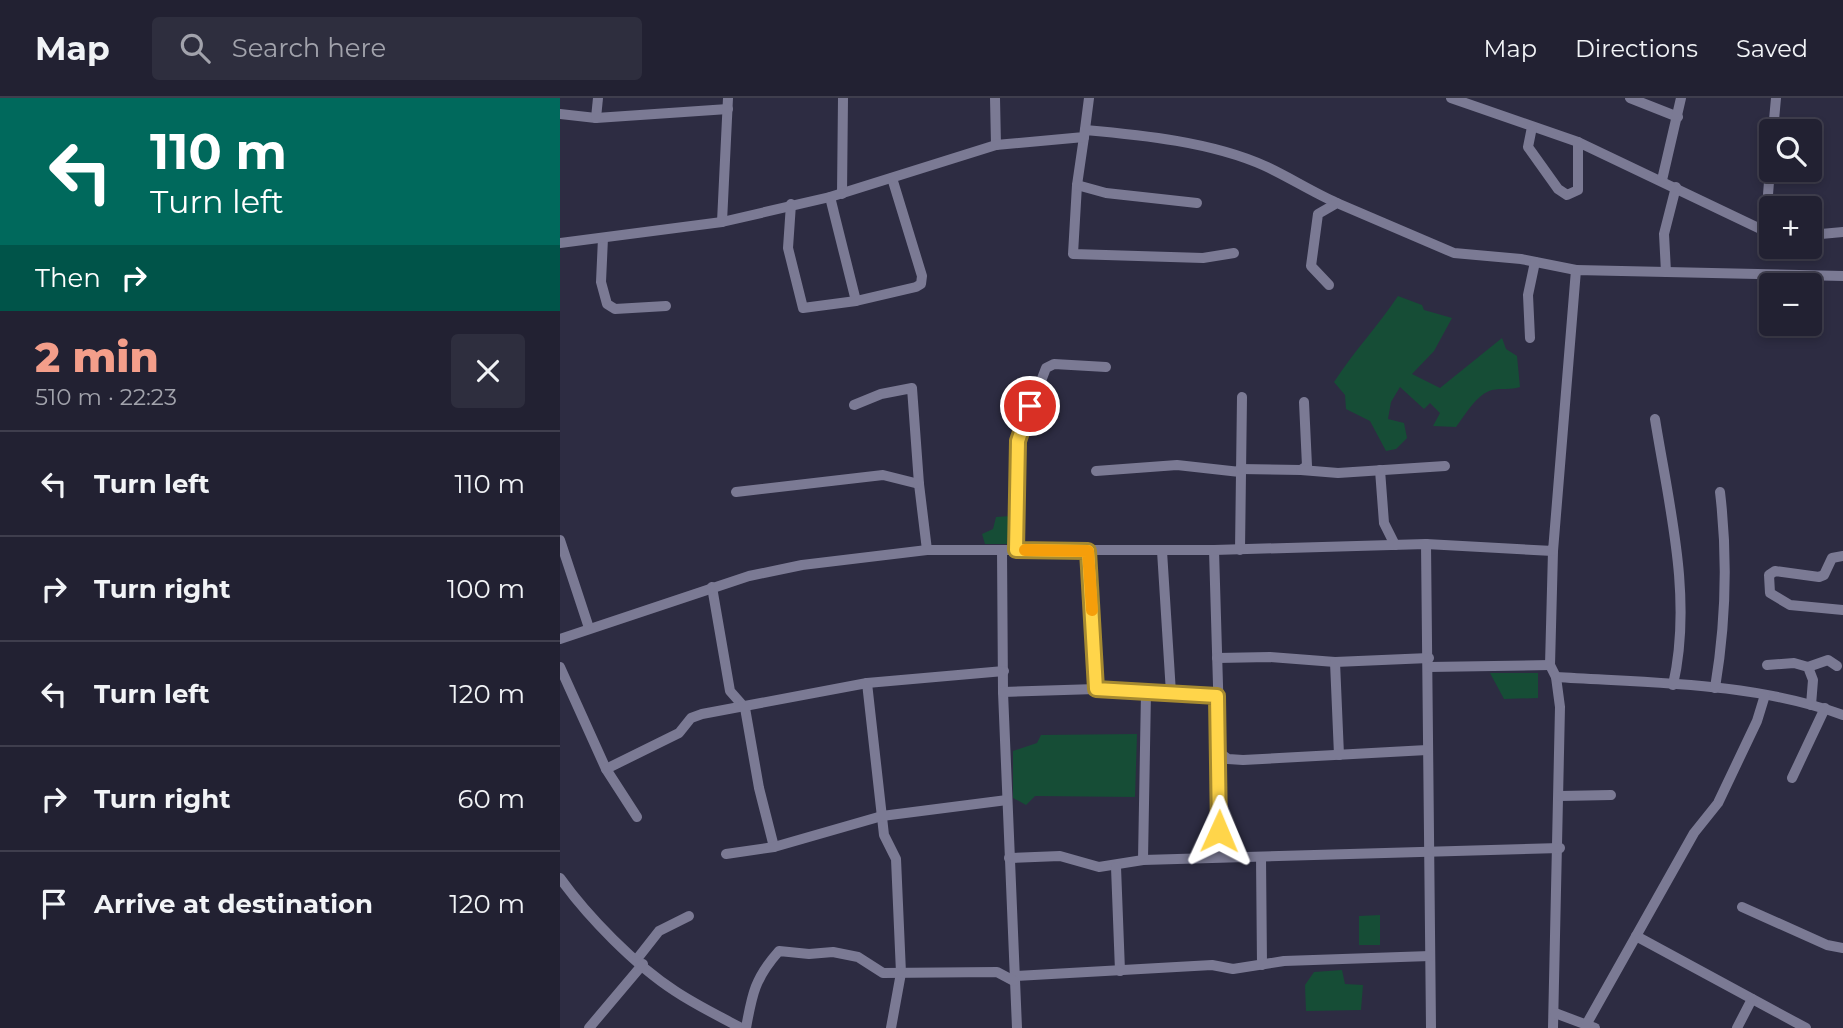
<!DOCTYPE html>
<html lang="en">
<head>
<meta charset="utf-8">
<style>
	:root { --surface:#222132; --page:#2e2e3e; --text:#f1f3f6; --muted:#a2a3ac; --line:#3f3e4d; --accent:#f49e8a }
	body { margin:0; font-family:Montserrat,sans-serif; background:var(--page); color:var(--text); height:100vh; display:flex; flex-direction:column; font-size:26px; white-space:nowrap }
	* { box-sizing:border-box; margin:0 }
	p { font-size:23px; color:var(--muted) }
	.icon { flex:none; width:38px; height:38px; fill:none; stroke:currentColor; stroke-width:2; stroke-linecap:round; stroke-linejoin:round }
	.map { position:relative; flex:1; overflow:hidden }
	.drawer { display:flex; flex-direction:column; background:var(--surface); width:560px }
	.drawer>* { flex:none }
	.hud { background:#00695c; color:#fff; overflow:hidden }
	.fabs { position:absolute; left:1199px; top:21px; display:grid; gap:14px }
	.fabs a { display:grid; place-items:center; width:63px; height:63px; border-radius:7px; background:var(--surface); box-shadow:0 4px 10px #0003,0 0 0 2px var(--line); font-size:35px }
	.pin { position:absolute; display:grid; place-items:center; width:60px; height:60px; color:#fff; margin:-30px; border:4px solid #fff; border-radius:50%; box-shadow:0 2px 7px #0007 }
	.me { position:absolute; width:77px; margin:-38px; rotate:1deg; stroke-linejoin:round; filter:drop-shadow(0 0 5px #0008) }
	.turn { display:flex; align-items:center; gap:24px; height:147px; padding:0 35px; font-size:32px }
	.turn .icon { width:91px; height:91px; stroke-width:2.5 }
	.turn b { display:block; font-size:49px; line-height:60px }
	.then { display:flex; align-items:center; height:66px; padding:0 35px; background:#0003; gap:14px; font-size:26px }
	.round { display:grid; place-items:center; flex:none; width:74px; height:74px; border-radius:7px; background:var(--page) }
	.headline { display:flex; align-items:center; justify-content:space-between; height:119px; padding:0 35px }
	h1 { font-size:42px; font-weight:800; line-height:52px; color:var(--accent) }
	ul { padding:0; list-style:none }
	li { display:flex; align-items:center; gap:21px; height:105px; padding:0 35px; border-top:2px solid var(--line) }
	li div { flex:1 }
	li b { display:block; font-size:26px }
	li em { font-style:normal }
	header { display:flex; align-items:center; gap:42px; box-sizing:border-box; height:98px; padding:0 35px; background:var(--surface); border-bottom:2px solid var(--line) }
	header strong { font-size:33px }
	nav { display:flex; gap:38px; margin-inline-start:auto; font-size:24px }
	.search { width:490px; height:63px; background:var(--page); display:flex; align-items:center; gap:18px; box-sizing:border-box; padding:0 24px; border-radius:7px; color:var(--muted); font-size:26px }
	main { display:flex; flex:1; min-height:0 }
	.map>svg:first-child { display:block }
	.green { fill:#164d36 }
	.lines { fill:none; stroke-linecap:round; stroke-linejoin:round }
	.minor { stroke:#7b7a94; stroke-width:10 }
	.route-casing { stroke:#a68a30; stroke-width:18 }
	.route { stroke:#ffd54a; stroke-width:12 }
	.slow { stroke:#f59e0b; stroke-width:12 }
</style>
</head>
<body>
<header>
<strong>Map</strong>
<div class="search"><svg class="icon" aria-label="search" viewBox="0 0 24 24"><circle cx="10" cy="10" r="6"/><path d="M15 15l6 6"/></svg>Search here</div>
<nav><a>Map</a><a>Directions</a><a>Saved</a></nav>
</header>
<main>
<section class="drawer">
<div class="hud">
<div class="turn"><svg class="icon" aria-label="left" viewBox="0 0 24 24"><path d="M17 20v-9H6M10 6l-5 5 5 5"/></svg><div><b>110 m</b>Turn left</div></div>
<div class="then">Then<svg class="icon" aria-label="right" viewBox="0 0 24 24"><path d="M7 20v-9h11M14 6l5 5-5 5"/></svg></div>
</div>
<div class="headline"><div><h1>2 min</h1><p>510 m · 22:23</p></div><a class="round"><svg class="icon" aria-label="close" viewBox="0 0 24 24"><path d="M6 6l12 12M18 6L6 18"/></svg></a></div>
<ul>
<li><svg class="icon" aria-label="left" viewBox="0 0 24 24"><path d="M17 20v-9H6M10 6l-5 5 5 5"/></svg><div><b>Turn left</b></div><em>110 m</em></li>
<li><svg class="icon" aria-label="right" viewBox="0 0 24 24"><path d="M7 20v-9h11M14 6l5 5-5 5"/></svg><div><b>Turn right</b></div><em>100 m</em></li>
<li><svg class="icon" aria-label="left" viewBox="0 0 24 24"><path d="M17 20v-9H6M10 6l-5 5 5 5"/></svg><div><b>Turn left</b></div><em>120 m</em></li>
<li><svg class="icon" aria-label="right" viewBox="0 0 24 24"><path d="M7 20v-9h11M14 6l5 5-5 5"/></svg><div><b>Turn right</b></div><em>60 m</em></li>
<li><svg class="icon" aria-label="arrive" viewBox="0 0 24 24"><path d="M6 21V4h12l-3 4 3 4H6"/></svg><div><b>Arrive at destination</b></div><em>120 m</em></li>
</ul>
</section>
<div class="map">
<svg width="1283" height="930" viewBox="0 0 1283 930">
	<rect width="100%" height="100%" fill="#2d2c42"/>
	<g class="green">
		<path d="M 838,198 L 862,207 L 864,212 L 892,220 L 874,253 L 852,276 L 880,290 L 942,240 L 946,251 L 957,258 L 960,289 C 950,292 942,290 932,292 C 917,296 905,317 896,329 L 873,328 L 880,315 L 870,305 L 864,311 L 840,289 L 831,304 L 828,321 L 844,325 L 847,340 L 836,351 L 826,353 L 810,323 L 786,311 L 785,297 L 774,284 C 794,253 818,228 838,198 Z"/>
		<polygon points="450,418 447,446 425,446 422,436 433,431 436,419"/>
		<polygon points="930,575 978,575 978,600 944,601"/>
		<polygon points="577,636 575,699 475,698 466,707 453,700 453,653 477,645 481,637"/>
		<polygon points="820,817 820,847 799,847 799,818"/>
		<polygon points="782,872 785,886 803,887 801,912 746,913 745,887 754,874"/>
	</g>
	<g class="lines">
		<g class="minor">
			<polyline points="435,0 436,47"/>
			<polyline points="891,0 1018,44 1211,136"/>
			<polyline points="1070,0 1118,19"/>
			<polyline points="0,16 36,20 168,11"/>
			<polyline points="36,20 38,0"/>
			<polyline points="972,29 968,49 998,91 1007,97 1018,92 1018,44"/>
			<path d="M 525,32 C 582,37 652,44 705,68 C 729,79 752,94 777,105"/>
			<polyline points="1213,33 1216,0"/>
			<polyline points="524,39 517,87 513,156 643,160 674,155"/>
			<polyline points="1102,82 1121,0"/>
			<polyline points="517,87 546,95 637,105"/>
			<polyline points="282,96 283,0"/>
			<polyline points="270,99 296,203"/>
			<polyline points="231,106 228,150 243,210 296,203 356,189 361,186 362,178 332,80"/>
			<polyline points="162,124 168,0"/>
			<polyline points="1205,135 1211,58"/>
			<polyline points="1250,137 1283,134"/>
			<polyline points="43,140 41,184 47,206 55,211 106,208"/>
			<polyline points="0,145 162,124 270,99 436,47 524,39 529,0"/>
			<polyline points="1106,174 1104,136 1116,89"/>
			<polyline points="769,187 751,168 758,116 777,105 894,155 961,161 1016,172"/>
			<polyline points="970,240 968,197 975,164"/>
			<polyline points="294,307 321,296 352,290 359,386 367,452"/>
			<path d="M 1095,321 C 1109,408 1133,500 1113,587"/>
			<polyline points="680,371 741,372 747,368 744,304"/>
			<polyline points="741,372 778,375 885,368"/>
			<polyline points="820,372 824,425 835,447"/>
			<polyline points="536,373 617,367 680,374"/>
			<polyline points="176,394 323,377 359,386"/>
			<polyline points="0,442 29,530"/>
			<polyline points="866,446 871,930"/>
			<polyline points="442,452 443,594 457,930"/>
			<polyline points="456,452 458,343 486,270 494,266 546,269"/>
			<polyline points="654,452 660,655 659,759"/>
			<polyline points="680,452 682,299"/>
			<polyline points="528,453 536,591"/>
			<polyline points="602,453 611,595"/>
			<polyline points="993,453 990,567 996,579 1000,609 993,930"/>
			<polyline points="1283,458 1272,460 1264,477 1259,479 1215,473 1209,477 1210,495 1230,507 1283,512"/>
			<polyline points="152,489 170,593 185,610 199,690 214,749"/>
			<polyline points="0,541 189,478 242,467 367,452 654,452 866,446 993,453 1016,172 1283,178"/>
			<polyline points="657,560 710,559 775,564 869,560"/>
			<polyline points="775,564 779,657"/>
			<polyline points="1207,567 1234,565 1248,569 1253,582 1251,607"/>
			<polyline points="0,569 46,671 77,719"/>
			<polyline points="869,569 990,567"/>
			<polyline points="1248,569 1268,562 1277,568"/>
			<path d="M 996,579 C 1091,585 1192,584 1283,617"/>
			<polyline points="307,585 324,737 336,761 341,875 331,930"/>
			<path d="M 1155,590 C 1166,524 1168,461 1160,394"/>
			<polyline points="443,594 536,591 657,598"/>
			<polyline points="660,655 668,661 683,662 867,652"/>
			<polyline points="46,671 119,635 131,620 142,616 307,585 444,573"/>
			<polyline points="1232,680 1265,610"/>
			<polyline points="1000,698 1051,697"/>
			<polyline points="166,756 214,749 322,718 447,702"/>
			<polyline points="701,759 702,867"/>
			<polyline points="449,760 500,758 539,769 583,762 1000,750"/>
			<polyline points="583,762 586,594"/>
			<polyline points="556,769 560,873"/>
			<path d="M 0,780 C 28,819 75,867 115,893 C 136,907 159,918 181,930"/>
			<polyline points="1182,809 1267,847 1283,850"/>
			<polyline points="1076,838 1246,930"/>
			<polyline points="77,861 99,833 129,818"/>
			<polyline points="454,878 652,867 673,871 724,863 870,858"/>
			<polyline points="995,915 1035,930"/>
			<polyline points="1026,927 1134,735 1158,705 1197,623 1205,597"/>
			<polyline points="29,930 83,866"/>
			<path d="M 186,930 C 192,896 195,880 219,853 L 249,856 L 273,854 L 298,859 L 323,875 L 437,874 L 454,883"/>
			<polyline points="1177,930 1192,901"/>
		</g>
	</g>
	<g class="lines">
		<g class="route-casing">
			<polyline id="route" points="470,308 458,343 456,452 528,453 536,591 657,598 659,733"/>
		</g>
		<use href="#route" class="route"/>
		<polyline class="slow" points="465,452 528,453 532,512"/>
	</g>
</svg>
<div class="fabs">
<a><svg class="icon" aria-label="search" viewBox="0 0 24 24"><circle cx="10" cy="10" r="6"/><path d="M15 15l6 6"/></svg></a>
<a>+</a>
<a>−</a>
</div>
<div class="pin" style="left:470px;top:308px;background:#d93025"><svg class="icon" aria-label="arrive" viewBox="0 0 24 24"><path d="M6 21V4h12l-3 4 3 4H6"/></svg></div>
<svg class="me" style="left:659px;top:733px" viewBox="-20 -20 40 40"><path d="M0-17L14 15 0 8-14 15z" fill="#ffd54a" stroke="#fff" stroke-width="4"/></svg>
</div>
</main>
</body>
</html>
